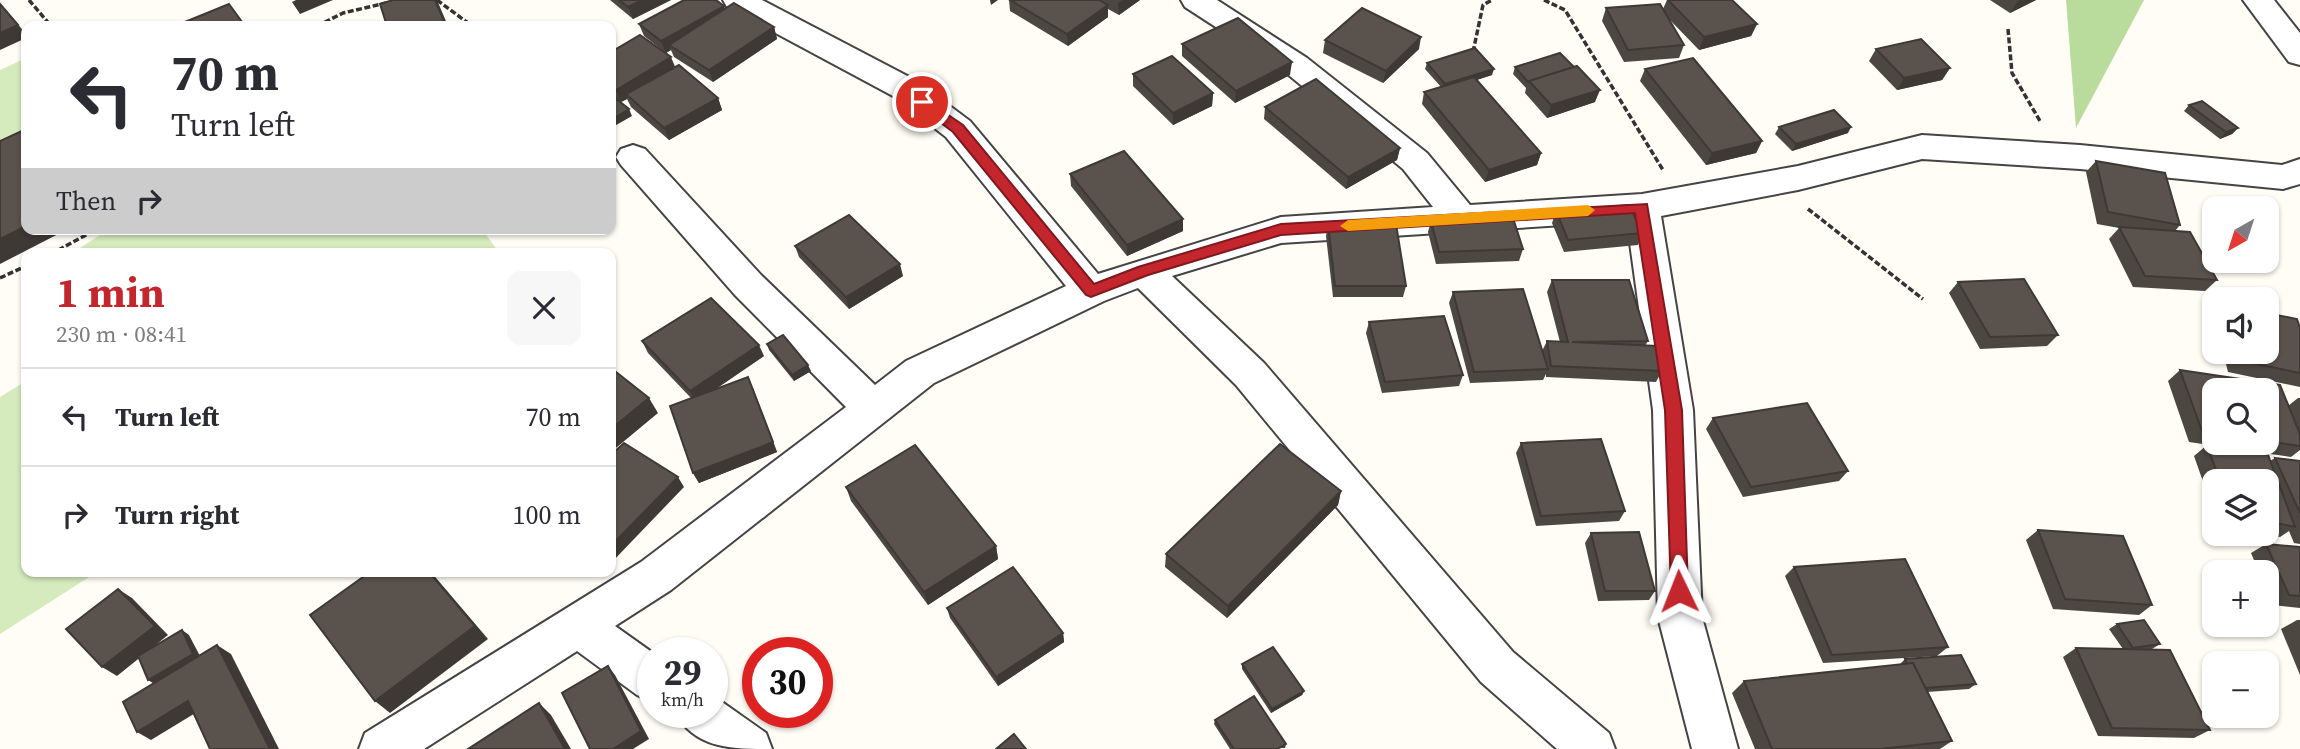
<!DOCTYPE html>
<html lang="en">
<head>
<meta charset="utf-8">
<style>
	:root { --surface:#fff; --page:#f7f7f7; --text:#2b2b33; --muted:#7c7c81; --line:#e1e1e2; --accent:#c4262e }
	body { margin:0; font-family:"Source Serif 4",serif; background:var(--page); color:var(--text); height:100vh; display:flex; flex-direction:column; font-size:26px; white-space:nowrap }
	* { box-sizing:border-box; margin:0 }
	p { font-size:23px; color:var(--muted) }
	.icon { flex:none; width:38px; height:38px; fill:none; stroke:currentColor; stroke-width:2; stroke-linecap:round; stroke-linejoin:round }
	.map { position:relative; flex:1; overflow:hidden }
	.sheet { position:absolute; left:21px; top:248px; width:595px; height:329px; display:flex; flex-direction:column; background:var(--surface); border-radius:14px; box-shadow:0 2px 5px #0004 }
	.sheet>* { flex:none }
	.hud { position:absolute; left:21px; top:21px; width:595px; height:214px; border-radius:14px; box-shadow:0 2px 5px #0004; background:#fff; color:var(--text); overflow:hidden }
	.needle { width:46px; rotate:219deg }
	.controls { position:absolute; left:2202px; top:196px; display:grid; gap:14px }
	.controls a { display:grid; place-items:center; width:77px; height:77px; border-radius:14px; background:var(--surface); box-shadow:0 2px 5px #0004; font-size:35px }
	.speed { position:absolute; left:637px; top:637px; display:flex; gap:14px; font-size:35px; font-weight:700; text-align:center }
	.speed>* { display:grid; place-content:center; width:91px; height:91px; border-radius:50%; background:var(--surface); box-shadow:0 2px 5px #0004; line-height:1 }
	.speed small { font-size:18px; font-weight:400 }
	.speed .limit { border:10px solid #d22; background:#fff; color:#111 }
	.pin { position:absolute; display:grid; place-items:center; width:60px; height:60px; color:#fff; margin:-30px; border:4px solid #fff; border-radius:50%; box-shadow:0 2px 7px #0007 }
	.me { position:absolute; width:77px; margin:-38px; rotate:358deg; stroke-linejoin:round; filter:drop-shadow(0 0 5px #0008) }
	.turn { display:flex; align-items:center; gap:24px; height:147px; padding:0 35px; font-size:32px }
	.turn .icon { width:91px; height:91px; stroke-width:2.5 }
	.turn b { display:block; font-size:49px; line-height:60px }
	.then { display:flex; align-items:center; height:66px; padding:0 35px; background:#0003; gap:14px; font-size:26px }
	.round { display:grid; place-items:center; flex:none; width:74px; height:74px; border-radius:14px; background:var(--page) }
	.headline { display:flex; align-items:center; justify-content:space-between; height:119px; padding:0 35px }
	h1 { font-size:42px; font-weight:700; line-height:52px; color:var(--accent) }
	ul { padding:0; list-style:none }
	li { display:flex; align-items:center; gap:21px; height:98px; padding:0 35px; border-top:2px solid var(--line) }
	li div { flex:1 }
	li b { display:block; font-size:26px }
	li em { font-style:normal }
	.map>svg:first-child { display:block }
	.green { fill:#d5ebbd }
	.forest { fill:#b9dc9c }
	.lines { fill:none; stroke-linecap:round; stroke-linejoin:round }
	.minor-casing { stroke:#444; stroke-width:4 }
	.path { stroke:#333; stroke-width:3.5; stroke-dasharray:6 2.5; stroke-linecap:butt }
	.minor { fill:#fff; fill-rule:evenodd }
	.wall { fill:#4d4742; fill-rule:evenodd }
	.shaded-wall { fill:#3f3936 }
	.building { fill:#5a524d; stroke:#3f3936; stroke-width:2 }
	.route { fill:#c4262e; stroke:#7f191e; stroke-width:2 }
	.slow { fill:#f59e0b }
</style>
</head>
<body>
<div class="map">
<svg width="2300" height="749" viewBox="0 0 2300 749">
	<rect width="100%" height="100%" fill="#fffdf5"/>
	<g class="green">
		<polygon points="26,58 26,140 0,153 0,70"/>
		<polygon points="109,229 482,229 500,254 71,254"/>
		<polygon points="26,381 26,572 97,572 0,634 0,397"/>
	</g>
	<polygon class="forest" points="2066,0 2144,0 2076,128"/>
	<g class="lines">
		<g class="minor-casing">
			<g id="minor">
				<polygon points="723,0 762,0 915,80 970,121 1098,274 1281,217 1433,207 1403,169 1285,72 1185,7 1181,0 1217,0 1307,58 1427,153 1470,205 1642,194 1798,166 1922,135 2080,145 2282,165 2300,159 2300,184 2283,189 2080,169 1922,159 1798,190 1661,216 1693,410 1702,617 1738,749 1692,749 1658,617 1653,410 1627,221 1281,243 1172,276 1264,363 1513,652 1609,733 1615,749 1557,749 1481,682 1236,385 1138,288 1104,301 934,383 671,590 615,626 653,653 653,702 637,695 577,651 424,749 359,749 365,733 641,562 846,407 735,295 621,165 616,157 621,149 633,145 645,149 761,275 875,385 906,361 1066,286 946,137 893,96 727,7"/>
				<polygon points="2243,0 2274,0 2300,33 2300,65 2289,62"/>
				<path d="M 712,695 L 766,733 L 772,749 C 731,749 695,749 675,712 L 712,712 Z"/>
			</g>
		</g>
		<g class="path">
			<polyline points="29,0 51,26"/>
			<polyline points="437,0 472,26"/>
			<polyline points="1544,0 1565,10 1663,170"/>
			<polyline points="317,26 343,13 386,3"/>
			<polyline points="2008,29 2012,73 2040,121"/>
			<polyline points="1473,52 1483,5 1492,0"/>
			<polyline points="1808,209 1923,299"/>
			<polyline points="51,254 97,229"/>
			<polyline points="0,278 26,266"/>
		</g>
		<use href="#minor" class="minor"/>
	</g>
	<g class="wall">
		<polygon points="610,0 671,0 633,19"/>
		<polygon points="1009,0 1140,0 1119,15 1108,9 1108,17 1068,46 1010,11"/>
		<polygon points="1667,0 1732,0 1757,24 1751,36 1699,50 1668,18 1684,45 1679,58 1624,62 1602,21 1606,8 1663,9"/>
		<polygon points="1990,0 2036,0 2010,13"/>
		<polygon points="724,6 725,9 774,27 777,39 713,82 674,57 671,50 666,53 644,36 639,24"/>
		<polygon points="1325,40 1419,49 1383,83 1323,53"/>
		<polygon points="1182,44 1290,75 1235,103 1182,56"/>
		<polygon points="1876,49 1950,68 1942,80 1897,90 1869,61"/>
		<polygon points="611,52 675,67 718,98 722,110 669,140 631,107 627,99 621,102 611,95"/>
		<polygon points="1427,63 1492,75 1477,80 1541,153 1537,165 1485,182 1422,104 1424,92 1441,87 1425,69"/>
		<polygon points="1515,67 1595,102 1547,118 1525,93 1526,88 1513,74"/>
		<polygon points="1645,69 1762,141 1756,153 1706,165 1640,81"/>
		<polygon points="1133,74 1213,93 1212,106 1173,125 1133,86"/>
		<polygon points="2189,105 2238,128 2232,134 2220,139 2184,111"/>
		<polygon points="1265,107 1400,148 1397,160 1346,189 1264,119"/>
		<polygon points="1779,127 1848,133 1792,151 1775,134"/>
		<polygon points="2096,161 2180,225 2175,231 2217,280 2205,291 2133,287 2109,239 2119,228 2097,224 2086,172"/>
		<polygon points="1070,174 1183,219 1183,231 1127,256 1071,186"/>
		<polygon points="1556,211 1643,233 1638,245 1564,252 1552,223"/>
		<polygon points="1431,221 1523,249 1519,261 1436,264 1428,232"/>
		<polygon points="1328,224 1406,286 1403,297 1333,297 1326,236"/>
		<polygon points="795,246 903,276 849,309 799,257"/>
		<polygon points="1552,280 1648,341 1645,346 1662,371 1656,382 1546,377 1546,374 1543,380 1470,383 1449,303 1453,292 1542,351 1547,341 1560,342 1547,292"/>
		<polygon points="1958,282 2058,335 2047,346 1980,349 1949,293"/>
		<polygon points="1369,322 1463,375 1459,386 1382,393 1366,333"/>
		<polygon points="2300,328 2300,387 2228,372 2223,352 2266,352"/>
		<polygon points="642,341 764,356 716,389 753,388 777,452 699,483 693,473 691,398 648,353"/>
		<polygon points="767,344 811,371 794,381 769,350"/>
		<path d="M 2180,370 L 2280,385 L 2288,406 L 2298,398 L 2300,398 L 2300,450 L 2291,457 L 2189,442 L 2168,381 ZM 2214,390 L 2266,390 L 2266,443 L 2214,443 Z"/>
		<polygon points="1713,418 1848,471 1839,481 1743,497 1706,429"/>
		<polygon points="1521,443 1625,511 1619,521 1536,526 1516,453"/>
		<polygon points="2207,445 2270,461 2275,458 2300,461 2300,544 2294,543 2289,531 2280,537 2264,534 2266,534 2266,481 2214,481 2214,513 2194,456"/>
		<polygon points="846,487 996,546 998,559 928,605 851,501"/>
		<polygon points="1341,491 1338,505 1227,618 1165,567 1166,554"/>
		<polygon points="2038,530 2152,605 2139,615 2053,609 2026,540"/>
		<polygon points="1591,533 1655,591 1649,600 1598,601 1585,543"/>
		<polygon points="2266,544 2300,547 2300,608 2273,605 2266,589 2266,572 2259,572 2251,553"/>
		<polygon points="1794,567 1948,647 1937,656 1823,663 1785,576"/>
		<polygon points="947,608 1063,633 1064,642 998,686 950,618"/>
		<polygon points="2297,620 2300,620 2300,675 2281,629"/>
		<polygon points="2117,624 2160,644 2152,649 2148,649 2210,730 2194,738 2098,736 2063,657 2076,648 2123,649 2109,629"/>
		<polygon points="1905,659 1976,684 1969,689 1927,692 1952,741 1940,749 1755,749 1732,693 1744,681 1899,665"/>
		<polygon points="1242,664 1304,691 1302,695 1271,713 1242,669"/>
		<polygon points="1215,720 1286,744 1285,748 1230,749 1214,724"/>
	</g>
	<g class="shaded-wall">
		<polygon points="296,0 333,0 300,14 292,2"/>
		<polygon points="435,0 437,0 448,26 427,26"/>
		<polygon points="642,0 671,0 633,19 628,7"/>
		<polygon points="990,0 998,0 991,5"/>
		<polygon points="1123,0 1140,0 1119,15 1118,3"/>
		<polygon points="2020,0 2036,0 2010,13 2018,1"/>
		<polygon points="0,3 26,34 26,38 0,50"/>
		<polygon points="1108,5 1108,17 1068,46 1067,34"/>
		<polygon points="724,6 728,18 669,45 671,50 666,53 661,41"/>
		<polygon points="1757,24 1751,36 1699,50 1704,37"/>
		<polygon points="774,27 777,39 713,82 709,70"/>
		<polygon points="1421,37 1419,49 1383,83 1386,71"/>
		<polygon points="671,57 676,69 626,94 627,99 621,102 616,90"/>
		<polygon points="1292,62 1290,75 1235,103 1236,91"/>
		<polygon points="1950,68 1942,80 1897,90 1904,78"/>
		<polygon points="1494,69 1492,75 1444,90 1445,84"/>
		<polygon points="1600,90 1595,102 1547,118 1551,105"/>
		<polygon points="1213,93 1212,106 1173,125 1173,113"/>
		<polygon points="718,98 722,110 669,140 664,128"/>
		<polygon points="629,109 632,116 611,128 611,120"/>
		<polygon points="1851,127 1848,133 1792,151 1796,144"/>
		<polygon points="2238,128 2232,134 2220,139 2226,132"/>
		<polygon points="1762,141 1756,153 1706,165 1712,153"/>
		<polygon points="1400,148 1397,160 1346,189 1348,177"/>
		<polygon points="1541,153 1537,165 1485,182 1489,170"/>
		<polygon points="1183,219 1183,231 1127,256 1127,245"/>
		<polygon points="26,226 26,229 68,229 0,264 0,239"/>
		<polygon points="900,264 903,276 849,309 846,297"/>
		<polygon points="759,345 764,356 696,402 690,391"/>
		<polygon points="808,365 811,371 794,381 792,375"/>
		<polygon points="748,377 777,452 699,483 693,473"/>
		<polygon points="649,398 658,413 611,452 611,429"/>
		<polygon points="678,477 684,487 611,563 611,546"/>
		<polygon points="1341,491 1338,505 1227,618 1228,606"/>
		<polygon points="996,546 998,559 928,605 924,592"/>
		<polygon points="429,572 431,572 488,639 390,713 375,701"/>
		<polygon points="118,589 132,598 168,635 117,676 102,667"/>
		<polygon points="182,630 189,635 201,658 156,685 148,680"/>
		<polygon points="1063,633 1064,642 998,686 996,677"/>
		<polygon points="217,645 231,654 279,749 270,749"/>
		<polygon points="608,666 615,675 649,739 633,749 613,749"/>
		<polygon points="1304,691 1302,695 1271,713 1272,709"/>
		<polygon points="188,701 202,709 151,740 137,732"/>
		<polygon points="539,703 551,715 571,749 565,749"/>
	</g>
	<g class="building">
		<polygon points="393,0 435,0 444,21 427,26 387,26 380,4"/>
		<polygon points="619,0 642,0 628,7"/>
		<polygon points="684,0 716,0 724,6 661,41 639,24"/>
		<polygon points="1010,0 1099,0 1108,5 1067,34"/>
		<polygon points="1668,0 1732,0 1757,24 1704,37"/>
		<polygon points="734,3 774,27 709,70 669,45"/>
		<polygon points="0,4 18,25 0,33"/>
		<polygon points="229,4 245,26 175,26"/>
		<polygon points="1660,4 1684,45 1628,50 1606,8"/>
		<polygon points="1362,8 1421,37 1386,71 1325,40"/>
		<polygon points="1238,18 1292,62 1236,91 1182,44"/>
		<polygon points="640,35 671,57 616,90 611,87 611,52"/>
		<polygon points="1921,39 1950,68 1904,78 1876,49"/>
		<polygon points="1475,48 1494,69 1445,84 1427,63"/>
		<polygon points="1560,53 1574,67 1528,82 1515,67"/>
		<polygon points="1172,56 1213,93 1173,113 1133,74"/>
		<polygon points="1693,58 1762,141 1712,153 1645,69"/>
		<polygon points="679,65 718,98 664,128 626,94"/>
		<polygon points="1577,66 1600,90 1551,105 1529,81"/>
		<polygon points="1474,77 1541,153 1489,170 1424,92"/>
		<polygon points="1316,79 1400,148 1348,177 1265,107"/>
		<polygon points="611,95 629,109 611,120"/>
		<polygon points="2202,101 2238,128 2226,132 2189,105"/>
		<polygon points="1834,110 1851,127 1796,144 1779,127"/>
		<polygon points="26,129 26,226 0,239 0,141"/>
		<polygon points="1124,151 1183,219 1127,245 1070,174"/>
		<polygon points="2096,161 2165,173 2180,225 2108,212"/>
		<polygon points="1629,205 1643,233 1568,240 1556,211"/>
		<polygon points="849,215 900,264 846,297 795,246"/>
		<polygon points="1513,218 1523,249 1439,252 1431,221"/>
		<polygon points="1328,224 1396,224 1406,286 1335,286"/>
		<polygon points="2119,227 2190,232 2217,280 2145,276"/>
		<polygon points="2024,279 2058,335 1990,337 1958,282"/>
		<polygon points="1552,280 1629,280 1648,341 1572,342 1657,346 1662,371 1551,366 1547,341 1568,342"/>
		<polygon points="1523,289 1548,369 1474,372 1453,292"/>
		<polygon points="711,298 759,345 690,391 642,341"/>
		<polygon points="2266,313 2297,319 2300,328 2300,373 2241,361 2239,352 2266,352"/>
		<polygon points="1444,316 1463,375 1385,382 1369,322"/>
		<polygon points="783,335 808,365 792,375 767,344"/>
		<polygon points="611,368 649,398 611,429"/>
		<polygon points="2180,370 2280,385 2300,434 2300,446 2266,441 2266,390 2214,390 2214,433 2202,431"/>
		<polygon points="748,377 773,442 693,473 670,406"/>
		<polygon points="1807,403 1848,471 1751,487 1713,418"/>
		<polygon points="1601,439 1625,511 1541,516 1521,443"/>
		<polygon points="624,443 678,477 611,546 611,455"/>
		<polygon points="1280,444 1341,491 1228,606 1166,554"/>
		<polygon points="915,445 996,546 924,592 846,487"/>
		<polygon points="2207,445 2268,455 2295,527 2266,521 2266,481 2220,481"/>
		<polygon points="2275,458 2300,461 2300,513"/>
		<polygon points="2038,530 2123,536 2152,605 2065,599"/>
		<polygon points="1639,532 1655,591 1605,591 1591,533"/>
		<polygon points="2266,544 2300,547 2300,596 2289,595"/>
		<polygon points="1905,559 1948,647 1832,655 1794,567"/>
		<polygon points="1013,567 1063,633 996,677 947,608"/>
		<polygon points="370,572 429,572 475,626 375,701 310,615"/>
		<polygon points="118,589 155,626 102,667 66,629"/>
		<polygon points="2144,620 2160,644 2133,648 2117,624"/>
		<polygon points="182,630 193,654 148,680 138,656"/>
		<polygon points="217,645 270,749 210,749 188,701 137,732 123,702"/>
		<polygon points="1273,647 1304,691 1272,709 1242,664"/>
		<polygon points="2076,648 2170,650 2210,730 2112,728"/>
		<polygon points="1961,655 1976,684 1925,688 1913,663 1907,664 1905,659"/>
		<polygon points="1913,663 1952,741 1880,749 1772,749 1744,681"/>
		<polygon points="608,666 641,731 613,749 590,749 562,693"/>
		<polygon points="1254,696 1286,744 1277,749 1234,749 1215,720"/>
		<polygon points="539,703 565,749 468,749"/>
		<polygon points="1014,734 1026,749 996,749"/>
	</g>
	<polygon class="route" points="922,97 963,125 1094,284 1138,267 1281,224 1647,204 1682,410 1688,591 1686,597 1679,599 1673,597 1671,591 1665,410 1635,213 1281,235 1148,275 1091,297 1086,295 953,132 917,105 915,102"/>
	<polygon class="slow" points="1588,205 1595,210 1588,216 1348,231 1340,226 1348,220"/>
</svg>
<div class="controls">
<a><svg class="needle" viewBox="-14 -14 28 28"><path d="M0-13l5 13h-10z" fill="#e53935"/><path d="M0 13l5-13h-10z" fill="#7c7c81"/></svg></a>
<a><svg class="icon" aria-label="sound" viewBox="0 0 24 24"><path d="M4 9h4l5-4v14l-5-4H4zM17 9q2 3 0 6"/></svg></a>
<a><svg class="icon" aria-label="search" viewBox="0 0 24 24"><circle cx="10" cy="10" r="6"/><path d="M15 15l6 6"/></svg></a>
<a><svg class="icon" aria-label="layers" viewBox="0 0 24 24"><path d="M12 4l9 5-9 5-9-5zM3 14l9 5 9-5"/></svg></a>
<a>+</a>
<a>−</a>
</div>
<div class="speed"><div>29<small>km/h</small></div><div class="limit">30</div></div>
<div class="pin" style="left:922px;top:102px;background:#d93025"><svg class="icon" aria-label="arrive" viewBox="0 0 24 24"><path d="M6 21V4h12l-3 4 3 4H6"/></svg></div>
<svg class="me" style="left:1679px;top:591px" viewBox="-20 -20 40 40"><path d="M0-17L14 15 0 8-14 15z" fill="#c4262e" stroke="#fff" stroke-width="4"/></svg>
<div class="hud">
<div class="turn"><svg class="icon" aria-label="left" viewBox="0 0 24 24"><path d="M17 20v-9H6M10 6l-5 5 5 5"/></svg><div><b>70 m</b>Turn left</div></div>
<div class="then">Then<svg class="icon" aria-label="right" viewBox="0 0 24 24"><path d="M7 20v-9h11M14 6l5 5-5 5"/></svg></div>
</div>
<section class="sheet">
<div class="headline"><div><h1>1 min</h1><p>230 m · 08:41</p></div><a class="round"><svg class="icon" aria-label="close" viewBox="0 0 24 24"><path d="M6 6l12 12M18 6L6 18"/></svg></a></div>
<ul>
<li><svg class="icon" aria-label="left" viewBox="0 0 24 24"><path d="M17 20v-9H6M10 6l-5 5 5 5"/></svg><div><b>Turn left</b></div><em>70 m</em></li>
<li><svg class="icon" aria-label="right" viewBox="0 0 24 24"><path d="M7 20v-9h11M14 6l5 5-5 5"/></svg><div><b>Turn right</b></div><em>100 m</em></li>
</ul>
</section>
</div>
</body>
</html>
